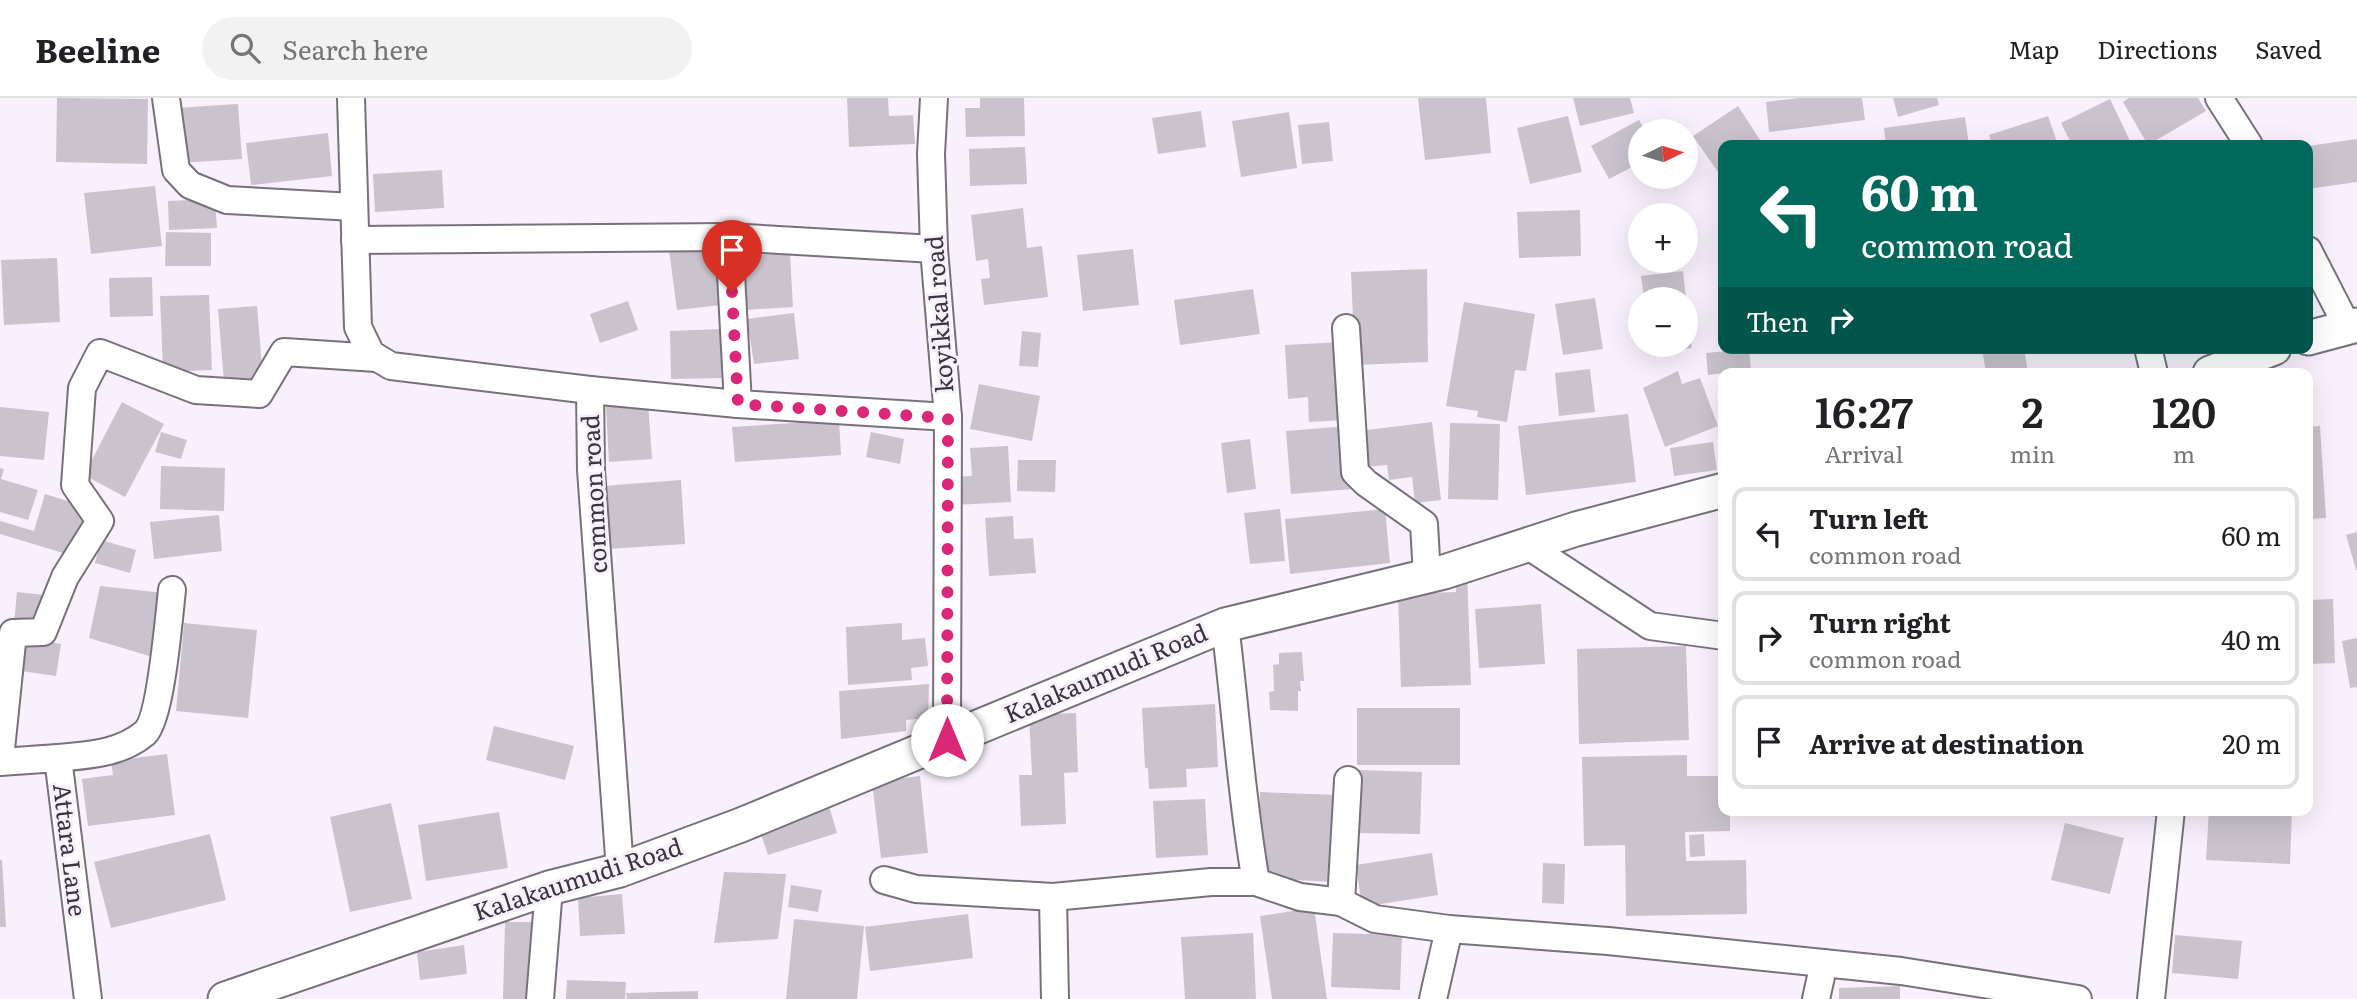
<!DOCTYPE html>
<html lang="en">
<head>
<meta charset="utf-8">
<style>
	:root { --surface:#fff; --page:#f2f2f2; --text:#202124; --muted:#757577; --line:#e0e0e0 }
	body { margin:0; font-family:Literata,serif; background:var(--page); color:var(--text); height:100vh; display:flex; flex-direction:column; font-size:26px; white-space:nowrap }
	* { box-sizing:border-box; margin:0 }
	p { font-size:23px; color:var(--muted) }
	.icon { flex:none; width:38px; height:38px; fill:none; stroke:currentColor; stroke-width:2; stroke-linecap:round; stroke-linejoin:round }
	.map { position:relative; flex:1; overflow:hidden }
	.panel { position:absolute; left:1718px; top:270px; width:595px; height:448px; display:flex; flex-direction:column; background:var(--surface); border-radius:14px; box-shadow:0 7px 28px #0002 }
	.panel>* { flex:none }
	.top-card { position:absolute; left:1718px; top:42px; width:595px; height:214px; border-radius:14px; box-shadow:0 7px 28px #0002; background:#00695c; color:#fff; overflow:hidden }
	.needle { width:46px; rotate:85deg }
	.tools { position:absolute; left:1628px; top:21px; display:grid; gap:14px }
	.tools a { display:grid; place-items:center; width:70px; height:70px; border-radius:50%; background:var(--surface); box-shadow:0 7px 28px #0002; font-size:35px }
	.pin { position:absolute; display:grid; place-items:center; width:60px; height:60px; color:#fff; margin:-72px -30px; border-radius:50% 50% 50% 0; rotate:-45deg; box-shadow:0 0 7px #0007 }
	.pin .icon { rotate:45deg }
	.me { position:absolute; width:77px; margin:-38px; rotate:0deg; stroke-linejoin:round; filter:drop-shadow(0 0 5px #0008) }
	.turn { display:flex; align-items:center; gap:24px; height:147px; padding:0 28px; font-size:32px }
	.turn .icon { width:91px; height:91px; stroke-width:2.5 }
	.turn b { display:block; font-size:49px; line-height:60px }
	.then { display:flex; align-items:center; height:66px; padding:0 28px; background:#0003; gap:14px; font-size:26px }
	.eta { display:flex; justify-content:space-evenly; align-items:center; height:119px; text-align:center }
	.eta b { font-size:42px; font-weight:600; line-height:49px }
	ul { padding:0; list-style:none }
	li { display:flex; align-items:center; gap:21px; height:94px; margin:0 14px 10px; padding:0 14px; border:4px solid var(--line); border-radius:14px }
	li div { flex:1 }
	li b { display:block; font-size:26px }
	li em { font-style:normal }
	header { display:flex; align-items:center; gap:42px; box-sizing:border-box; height:98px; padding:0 35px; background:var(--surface); border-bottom:2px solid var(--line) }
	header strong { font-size:33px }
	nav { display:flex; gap:38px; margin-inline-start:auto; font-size:24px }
	.search { width:490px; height:63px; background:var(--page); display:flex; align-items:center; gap:18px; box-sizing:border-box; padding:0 24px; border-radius:38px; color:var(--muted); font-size:26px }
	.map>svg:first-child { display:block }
	.building { fill:#cac3ce }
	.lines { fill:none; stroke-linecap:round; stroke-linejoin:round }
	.minor-casing { stroke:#78717b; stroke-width:30 }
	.tertiary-casing { stroke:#78717b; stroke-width:37 }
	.minor { stroke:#fff; stroke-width:26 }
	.tertiary { stroke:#fff; stroke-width:33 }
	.route { stroke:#db2777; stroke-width:12; stroke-dasharray:0 21.6 }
	.labels { text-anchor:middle; stroke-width:6; stroke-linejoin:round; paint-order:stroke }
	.street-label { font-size:24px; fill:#39363b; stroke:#f8f0fc }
</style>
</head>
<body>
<header>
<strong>Beeline</strong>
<div class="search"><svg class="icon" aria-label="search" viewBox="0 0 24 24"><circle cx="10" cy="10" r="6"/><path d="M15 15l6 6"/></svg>Search here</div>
<nav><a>Map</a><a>Directions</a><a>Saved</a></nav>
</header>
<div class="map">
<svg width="2357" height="901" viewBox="0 0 2357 901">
	<rect width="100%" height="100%" fill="#f8f0fc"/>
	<g class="building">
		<polygon points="57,0 148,1 147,66 56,64"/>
		<polygon points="847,0 888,0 889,18 913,17 915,46 849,49"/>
		<polygon points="980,0 1024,0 1025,38 966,39 965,10 980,10"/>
		<polygon points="1418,0 1486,0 1491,55 1425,62"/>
		<polygon points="1573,0 1630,0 1634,15 1580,28"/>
		<polygon points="1800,0 1862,0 1865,22 1769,34 1766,4"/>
		<polygon points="1893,0 1937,0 1939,7 1898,19"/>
		<polygon points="2129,0 2198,0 2206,13 2148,47 2123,4"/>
		<polygon points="2110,1 2132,47 2072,47 2061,25"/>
		<polygon points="238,6 242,61 179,65 176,10"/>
		<polygon points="1738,8 1762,45 1758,47 1724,47 1724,70 1718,74 1693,38"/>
		<polygon points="1201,13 1206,49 1158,56 1152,20"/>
		<polygon points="1289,14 1297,70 1241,79 1232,23"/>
		<polygon points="1568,18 1582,74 1530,86 1517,30"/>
		<polygon points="2048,18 2058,47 1992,47 1989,37"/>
		<polygon points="1965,19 1969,47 1886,47 1884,30"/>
		<polygon points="1639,22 1645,33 1640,33 1640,65 1609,81 1591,48"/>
		<polygon points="1329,24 1333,63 1302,66 1298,27"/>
		<polygon points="328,35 332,78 251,87 246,45"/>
		<polygon points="2357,41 2357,84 2308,91 2308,48"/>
		<polygon points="1025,49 1027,86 970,88 969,51"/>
		<polygon points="442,72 444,110 375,114 373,76"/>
		<polygon points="155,88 162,148 91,156 84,95"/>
		<polygon points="215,101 217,130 169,132 168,103"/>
		<polygon points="1023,110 1027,150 1042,148 1048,199 984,207 981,181 990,180 988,161 976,163 971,117"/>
		<polygon points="1580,112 1581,158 1519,160 1517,114"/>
		<polygon points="166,134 211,135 211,168 165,168"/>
		<polygon points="713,147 721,207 677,212 669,152"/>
		<polygon points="1133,151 1139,207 1083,213 1077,157"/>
		<polygon points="790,155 793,209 744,212 741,158"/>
		<polygon points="57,160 60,224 4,227 1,162"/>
		<polygon points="1427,171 1428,264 1355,267 1351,174"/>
		<polygon points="1683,173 1686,201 1644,201 1641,178"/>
		<polygon points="152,179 153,218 110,219 109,180"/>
		<polygon points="1253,191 1260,236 1180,247 1174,202"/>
		<polygon points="209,197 212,272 163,274 160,198"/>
		<polygon points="1595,200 1603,251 1563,257 1555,206"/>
		<polygon points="628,203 638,232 600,245 590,216"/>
		<polygon points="1464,204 1535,216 1526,273 1515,272 1507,324 1477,319 1478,313 1446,308"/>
		<polygon points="1685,206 1692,250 1650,255 1649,247 1685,247"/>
		<polygon points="257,208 263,281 224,284 218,211"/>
		<polygon points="794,215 799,261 754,266 747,221"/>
		<polygon points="721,231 723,280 671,281 670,233"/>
		<polygon points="1022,233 1041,235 1038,269 1019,268"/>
		<polygon points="1341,244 1346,322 1309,324 1308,299 1288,301 1285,247"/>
		<polygon points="1982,250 2024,250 2028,275 1986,275"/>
		<polygon points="1749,251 1751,272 1708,277 1706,255"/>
		<polygon points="1590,271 1595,314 1559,318 1555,275"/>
		<polygon points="1678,273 1682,286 1700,280 1718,328 1665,349 1643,290"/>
		<polygon points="979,286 1040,298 1032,343 970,331"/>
		<polygon points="122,304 164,326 125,399 84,377"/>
		<polygon points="648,304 652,361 609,364 606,308"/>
		<polygon points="0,309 49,314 44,362 0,358"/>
		<polygon points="1628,316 1636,384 1526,397 1518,328"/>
		<polygon points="839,322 841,357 735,364 732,329"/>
		<polygon points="1432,324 1441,402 1415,405 1412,379 1389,382 1387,367 1364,369 1359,333"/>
		<polygon points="1450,325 1500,326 1498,402 1448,401"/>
		<polygon points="1347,328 1352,391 1291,396 1286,333"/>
		<polygon points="2320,328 2326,420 2308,421 2308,329"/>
		<polygon points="161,334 187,342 181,361 155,354"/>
		<polygon points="871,334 904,341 900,366 866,359"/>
		<polygon points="1250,341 1256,391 1227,395 1221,345"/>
		<polygon points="1713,344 1717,372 1674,378 1670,350"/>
		<polygon points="1008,348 1011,404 955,407 953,379 972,378 970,350"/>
		<polygon points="1018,362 1056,362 1055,394 1017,393"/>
		<polygon points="161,368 225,370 224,413 160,411"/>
		<polygon points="0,370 4,371 1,381 38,392 28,422 0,414"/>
		<polygon points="681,382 685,446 607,451 603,388"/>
		<polygon points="45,396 87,409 73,458 0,436 0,423 34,433"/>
		<polygon points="1280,411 1285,463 1250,466 1244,415"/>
		<polygon points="1385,411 1390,465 1290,476 1285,421"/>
		<polygon points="219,417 222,453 154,461 150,424"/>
		<polygon points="1013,418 1014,441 1033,440 1036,475 989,478 985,420"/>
		<polygon points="2357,434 2357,472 2356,472 2346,437"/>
		<polygon points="101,442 136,452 130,475 95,465"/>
		<polygon points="1467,473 1471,587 1401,589 1398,496 1456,494 1456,474"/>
		<polygon points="100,488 164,495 156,560 89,540"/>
		<polygon points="17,494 44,497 40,529 14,526"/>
		<polygon points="2333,501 2335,565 2308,566 2308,502"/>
		<polygon points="1541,506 1545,566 1479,570 1475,511"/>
		<polygon points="184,525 257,532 248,620 176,613"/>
		<polygon points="902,525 902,542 925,540 928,568 911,570 912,582 848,587 846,529"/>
		<polygon points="19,539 61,546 56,578 14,572"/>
		<polygon points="2357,540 2357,589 2350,590 2342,543"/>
		<polygon points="1686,548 1689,642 1579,646 1577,551"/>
		<polygon points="1302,554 1304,583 1300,583 1301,593 1298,593 1298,613 1270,612 1269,594 1274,593 1273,567 1279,566 1279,555"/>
		<polygon points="929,586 928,620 906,622 906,633 841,641 839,593"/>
		<polygon points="1215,606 1218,669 1186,671 1187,689 1149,691 1148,670 1145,670 1142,610"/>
		<rect x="1357" y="610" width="103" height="57"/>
		<polygon points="1076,615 1078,674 1064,675 1066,726 1021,728 1019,677 1032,677 1029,617"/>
		<polygon points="494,628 574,648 565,682 486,662"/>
		<polygon points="167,656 175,717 88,728 82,681 113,677 111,663"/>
		<polygon points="1687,657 1687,678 1724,678 1724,712 1730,712 1730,733 1685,734 1686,763 1746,762 1747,816 1626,818 1625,747 1584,748 1582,659"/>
		<polygon points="1358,672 1422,674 1420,736 1356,735"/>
		<polygon points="920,678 928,755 881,760 872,684"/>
		<polygon points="1260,694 1339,697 1336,784 1257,780"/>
		<polygon points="1205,701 1208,757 1156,760 1153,703"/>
		<polygon points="391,705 412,801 350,814 330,719"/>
		<polygon points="829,708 837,735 768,757 759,730"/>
		<polygon points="2111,712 2157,712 2156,719"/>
		<polygon points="2209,712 2292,712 2290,766 2206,762"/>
		<polygon points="499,714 508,770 426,783 418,727"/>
		<polygon points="2065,725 2124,740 2110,796 2051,782"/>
		<polygon points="210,736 226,802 111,830 94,764"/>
		<polygon points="1704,736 1705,758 1690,759 1689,737"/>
		<polygon points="1432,755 1438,797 1362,809 1356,767"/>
		<polygon points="0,762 2,762 6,829 0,829"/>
		<polygon points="1543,765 1565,766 1564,806 1542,805"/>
		<polygon points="724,774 786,776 778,841 714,845"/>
		<polygon points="791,787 822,792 818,814 788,809"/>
		<polygon points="622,796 625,836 580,838 578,800"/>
		<polygon points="1314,810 1327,901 1272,901 1260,818"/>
		<polygon points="968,816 973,860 870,873 865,829"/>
		<polygon points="794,821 864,828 857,901 786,901"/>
		<polygon points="505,824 533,824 531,901 503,901"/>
		<polygon points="1253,835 1256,901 1185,901 1181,839"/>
		<polygon points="1333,835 1402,837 1400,892 1331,889"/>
		<polygon points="2175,837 2242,843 2238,881 2172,875"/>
		<polygon points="464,847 467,876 420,882 417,854"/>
		<polygon points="567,882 626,884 625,901 566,901"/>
		<polygon points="1900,888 1900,901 1839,901 1839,890"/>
		<polygon points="698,893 698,901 627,901 626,895"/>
	</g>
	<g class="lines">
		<g class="minor-casing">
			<g id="minor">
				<polyline points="166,0 176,72 190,87 227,102 354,109"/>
				<polyline points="351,0 358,229 371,256 391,268 590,292 591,372 620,772"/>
				<polyline points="934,0 931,56 934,151 948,319 947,642"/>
				<polyline points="2219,0 2249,47"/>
				<polyline points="729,139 738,306 948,319"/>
				<polyline points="355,142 729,139 934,151"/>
				<polyline points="2308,152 2348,230"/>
				<polyline points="1346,230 1355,374 1366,385 1424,426 1427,478"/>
				<polyline points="2148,250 2154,275"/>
				<polyline points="590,292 738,306"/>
				<polyline points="1527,447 1650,528 1724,538"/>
				<path d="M 1225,527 C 1236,613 1241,699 1256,784 L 1300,799 L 1341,804 L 1375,821 L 1449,831 L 1608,843 L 1901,873 L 2078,901"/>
				<path d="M 58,660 C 88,657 120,656 145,635 C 161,620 169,518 172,492"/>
				<polyline points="0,661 13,535 43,534 65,479 100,423 75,387 82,290 100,255 196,292 259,296 284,254 377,260"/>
				<polyline points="0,664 58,660 88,901"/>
				<polyline points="884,782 916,791 1053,799 1211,784 1256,784"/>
				<polyline points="1053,799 1055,901"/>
				<polyline points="1341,804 1348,682"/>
				<polyline points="540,901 549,790"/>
				<polyline points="1433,901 1449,831"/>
				<polyline points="1816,901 1824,865"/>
				<polyline points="2151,901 2171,712"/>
			</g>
		</g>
		<g class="tertiary-casing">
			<g id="tertiary">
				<polyline points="2308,240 2357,227"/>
				<polyline points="2210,275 2274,250"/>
				<polyline points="225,901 549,790 620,772 741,727 1225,527 1444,474 1576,431 1724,392"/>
			</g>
		</g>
		<use href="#minor" class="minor"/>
		<use href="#tertiary" class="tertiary"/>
	</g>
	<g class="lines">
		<polyline class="route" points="732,194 738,306 948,320 947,642"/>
	</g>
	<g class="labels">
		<g class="street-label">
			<text transform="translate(940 216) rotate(-94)" y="8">koyikkal road</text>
			<text transform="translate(595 396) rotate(-93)" y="8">common road</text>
			<text transform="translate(1106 576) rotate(-23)" y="8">Kalakaumudi Road</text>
			<text transform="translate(69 752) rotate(83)" y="8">Attara Lane</text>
			<text transform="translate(578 782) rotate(-18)" y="8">Kalakaumudi Road</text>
		</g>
	</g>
</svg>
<div class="tools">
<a><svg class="needle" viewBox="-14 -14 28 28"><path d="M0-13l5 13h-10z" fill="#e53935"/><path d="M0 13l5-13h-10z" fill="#757577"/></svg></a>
<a>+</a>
<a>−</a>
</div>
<div class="pin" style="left:732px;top:194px;background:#d93025"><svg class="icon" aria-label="arrive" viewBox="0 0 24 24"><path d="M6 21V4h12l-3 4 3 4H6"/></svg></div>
<svg class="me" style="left:947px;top:642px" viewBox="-20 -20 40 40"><circle r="19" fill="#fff"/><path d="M0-13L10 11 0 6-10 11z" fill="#db2777"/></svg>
<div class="top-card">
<div class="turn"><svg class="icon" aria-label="left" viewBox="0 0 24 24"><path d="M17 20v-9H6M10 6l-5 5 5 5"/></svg><div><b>60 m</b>common road</div></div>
<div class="then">Then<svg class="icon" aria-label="right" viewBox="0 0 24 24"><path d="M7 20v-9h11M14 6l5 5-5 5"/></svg></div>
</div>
<section class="panel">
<div class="eta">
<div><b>16:27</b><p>Arrival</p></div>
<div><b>2</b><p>min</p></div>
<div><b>120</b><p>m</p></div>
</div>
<ul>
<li><svg class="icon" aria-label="left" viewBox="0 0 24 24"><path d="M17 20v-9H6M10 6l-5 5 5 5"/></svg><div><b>Turn left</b><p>common road</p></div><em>60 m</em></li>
<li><svg class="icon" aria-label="right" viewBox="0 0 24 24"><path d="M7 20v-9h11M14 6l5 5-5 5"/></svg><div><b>Turn right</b><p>common road</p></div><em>40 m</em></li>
<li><svg class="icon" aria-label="arrive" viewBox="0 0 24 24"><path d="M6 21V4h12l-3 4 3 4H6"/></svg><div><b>Arrive at destination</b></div><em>20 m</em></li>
</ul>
</section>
</div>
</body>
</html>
